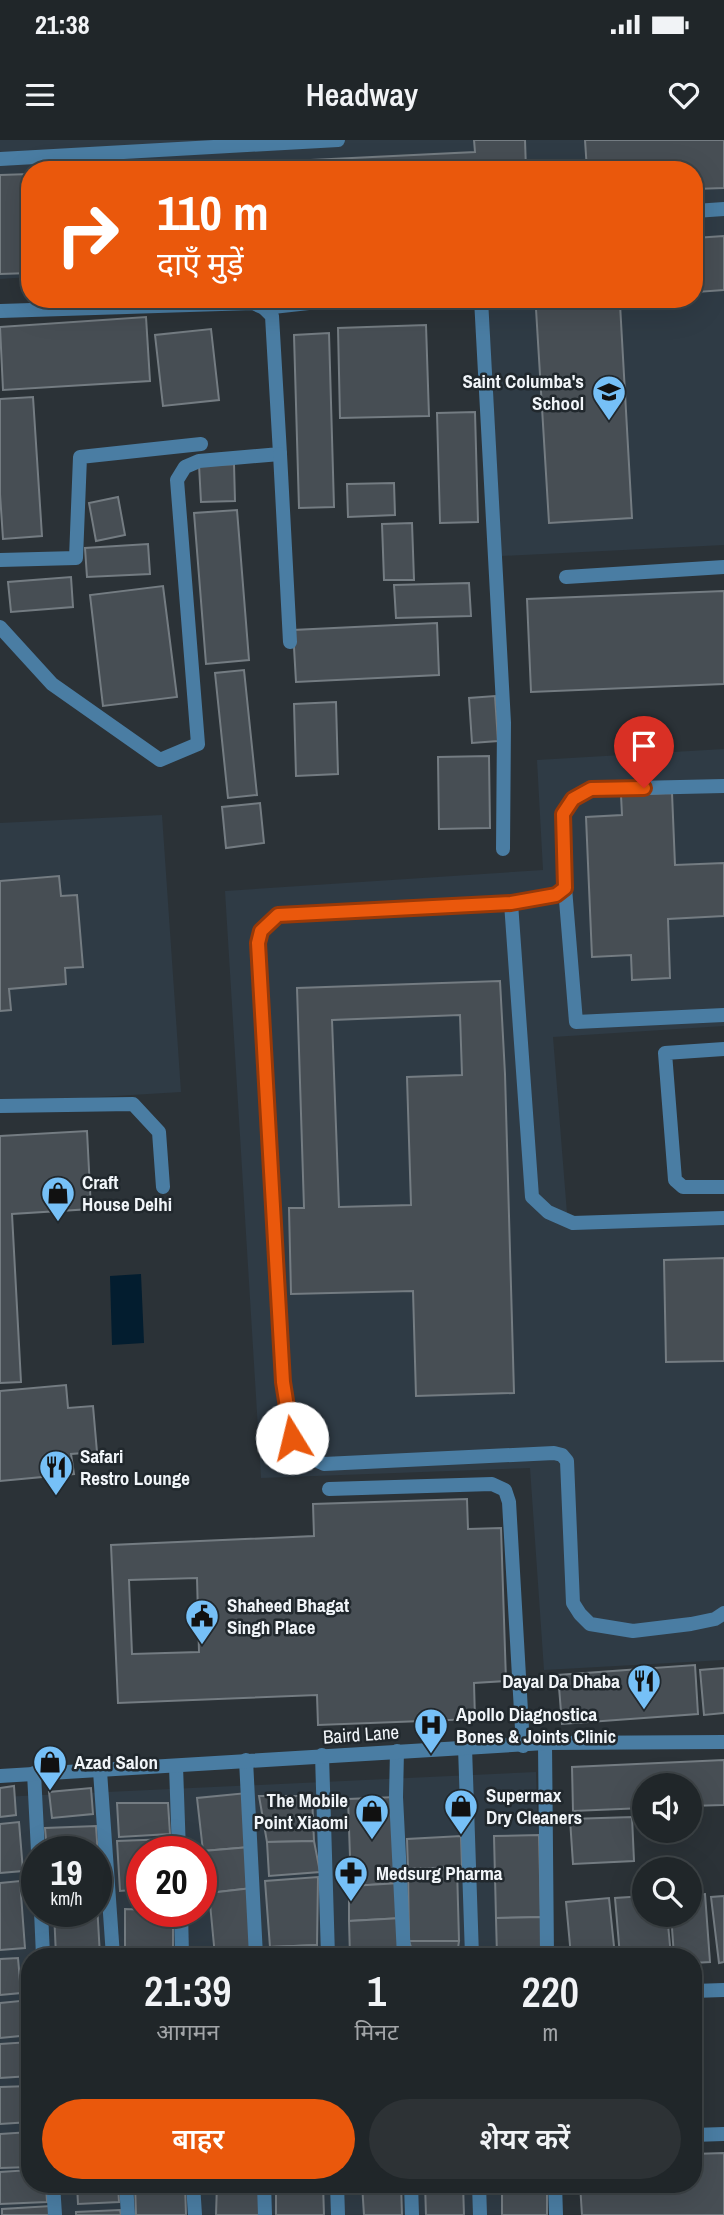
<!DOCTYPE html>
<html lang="hi">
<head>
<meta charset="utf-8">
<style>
	:root { --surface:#202629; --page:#2d3235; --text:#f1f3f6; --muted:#a2a5a8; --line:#3d4346; --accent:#ea580c }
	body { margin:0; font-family:"Archivo Narrow","Noto Sans Devanagari",sans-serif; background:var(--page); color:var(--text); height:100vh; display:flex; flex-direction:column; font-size:26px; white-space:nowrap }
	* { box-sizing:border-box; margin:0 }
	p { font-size:23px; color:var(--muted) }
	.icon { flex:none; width:38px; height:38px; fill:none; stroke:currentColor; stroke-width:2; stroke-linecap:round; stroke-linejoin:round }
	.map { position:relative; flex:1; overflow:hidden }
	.details { position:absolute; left:21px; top:1808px; width:681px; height:245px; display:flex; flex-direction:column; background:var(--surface); border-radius:28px; box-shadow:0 7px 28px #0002,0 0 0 2px var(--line) }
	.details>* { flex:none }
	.banner { position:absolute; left:21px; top:21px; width:682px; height:147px; border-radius:28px; box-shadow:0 7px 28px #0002,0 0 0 2px var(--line); background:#ea580c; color:#fff; overflow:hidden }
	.buttons { position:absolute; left:632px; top:1633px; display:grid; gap:14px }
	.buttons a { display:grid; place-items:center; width:70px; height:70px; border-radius:50%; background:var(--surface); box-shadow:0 7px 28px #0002,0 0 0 2px var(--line); font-size:35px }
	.speed { position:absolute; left:21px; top:1696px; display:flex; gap:14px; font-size:35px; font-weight:700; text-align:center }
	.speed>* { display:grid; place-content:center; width:91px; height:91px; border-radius:50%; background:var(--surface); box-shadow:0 7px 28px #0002,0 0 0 2px var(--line); line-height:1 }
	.speed small { font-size:18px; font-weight:400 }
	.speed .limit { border:10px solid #d22; background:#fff; color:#111 }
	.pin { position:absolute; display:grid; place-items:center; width:60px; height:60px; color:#fff; margin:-72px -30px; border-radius:50% 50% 50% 0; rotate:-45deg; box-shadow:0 0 7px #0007 }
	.pin .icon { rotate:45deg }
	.me { position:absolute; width:77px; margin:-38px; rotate:351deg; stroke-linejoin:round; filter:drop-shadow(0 0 5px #0008) }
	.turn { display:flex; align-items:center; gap:24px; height:147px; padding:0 21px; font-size:32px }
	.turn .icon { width:91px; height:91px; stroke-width:2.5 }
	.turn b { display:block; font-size:49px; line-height:60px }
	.eta { display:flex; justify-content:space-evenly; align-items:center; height:119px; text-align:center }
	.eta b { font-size:42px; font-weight:600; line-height:49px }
	.action { display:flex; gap:14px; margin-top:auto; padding:14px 21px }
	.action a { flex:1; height:80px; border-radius:42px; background:var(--accent); color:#fff; font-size:28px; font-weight:600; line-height:80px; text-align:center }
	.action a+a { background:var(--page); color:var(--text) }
	.status { display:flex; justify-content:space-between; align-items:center; height:49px; padding:0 35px; background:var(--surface); direction:ltr }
	.status svg { height:19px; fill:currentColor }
	header { display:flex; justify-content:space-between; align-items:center; height:91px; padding:0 21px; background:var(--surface); font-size:32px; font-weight:600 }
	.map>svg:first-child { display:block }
	.built { fill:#2f3b45; fill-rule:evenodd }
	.water { fill:#031d2f }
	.building { fill:#474e54; stroke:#747c82; stroke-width:2; fill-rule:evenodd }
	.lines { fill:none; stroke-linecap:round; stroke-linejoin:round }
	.service { stroke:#4a7da3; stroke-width:14 }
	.minor { stroke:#4a7da3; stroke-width:14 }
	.route-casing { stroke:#983908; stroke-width:18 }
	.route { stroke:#ea580c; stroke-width:12 }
	.labels { text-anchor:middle; stroke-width:5; stroke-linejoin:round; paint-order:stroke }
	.poi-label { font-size:19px; font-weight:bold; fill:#f1f5f9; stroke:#21282d; text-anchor:start }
	.street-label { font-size:19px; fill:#f1f5f9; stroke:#21282d }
</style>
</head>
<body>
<div class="status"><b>21:38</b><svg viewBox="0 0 49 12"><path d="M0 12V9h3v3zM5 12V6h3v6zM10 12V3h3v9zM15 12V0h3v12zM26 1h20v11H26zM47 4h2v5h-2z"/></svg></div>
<header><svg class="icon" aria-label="menu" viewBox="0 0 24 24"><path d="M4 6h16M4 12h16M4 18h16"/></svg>Headway<svg class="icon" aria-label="heart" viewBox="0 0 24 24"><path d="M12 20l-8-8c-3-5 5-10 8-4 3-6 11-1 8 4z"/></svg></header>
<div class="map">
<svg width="724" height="2075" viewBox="0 0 724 2075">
	<rect width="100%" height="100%" fill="#2b3237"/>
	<g class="built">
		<polygon points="0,0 724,0 724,405 501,416 488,159 695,159 695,30 30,30 30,137 0,139"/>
		<polygon points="724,609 724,886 553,897 568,1086 724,1076 724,1520 544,1530 530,1328 261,1338 225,751 543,730 537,620"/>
		<polygon points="162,675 181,952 0,963 0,683"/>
		<path d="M 536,1632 L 542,1816 L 30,1816 L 30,2044 L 547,2044 L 547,2075 L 0,2075 L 0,1657 ZM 37,1712 L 96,1712 L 96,1771 L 37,1771 ZM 142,1712 L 201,1712 L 201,1771 L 142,1771 Z"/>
	</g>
	<polygon class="water" points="141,1134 144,1203 112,1205 110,1136"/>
	<g class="building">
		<polygon points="474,0 525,0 526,30 149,30 149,28 475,12"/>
		<polygon points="585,0 724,0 724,48 695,49 695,30 587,30"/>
		<polygon points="30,34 30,133 0,134 0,35"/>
		<polygon points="724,96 724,150 697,152 695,98"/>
		<polygon points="620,164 632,378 549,383 536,169"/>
		<polygon points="146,177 150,241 3,250 0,187"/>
		<polygon points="426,185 429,276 340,278 338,188"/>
		<polygon points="211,189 219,260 163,266 155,195"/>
		<polygon points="329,193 334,367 299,368 294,195"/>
		<polygon points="33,257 42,396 3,399 0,354 0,259"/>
		<polygon points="475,272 478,382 440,383 437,273"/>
		<polygon points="234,324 235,361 201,362 199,325"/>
		<polygon points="394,343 395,375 348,377 347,344"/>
		<polygon points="118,357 125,395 96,401 89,363"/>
		<polygon points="237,370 249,520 206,524 194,373"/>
		<polygon points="412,383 414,440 384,440 382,384"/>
		<polygon points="148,404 150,434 87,437 85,408"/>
		<polygon points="71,437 73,467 11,472 8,442"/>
		<polygon points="469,443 471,476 396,478 394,445"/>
		<polygon points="163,446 177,557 103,566 90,455"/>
		<polygon points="724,451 724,544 531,552 527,459"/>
		<polygon points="437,483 439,535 296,542 293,490"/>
		<polygon points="244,530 257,655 228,658 215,533"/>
		<polygon points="495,556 498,601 472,603 469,558"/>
		<polygon points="336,562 338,634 296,636 294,564"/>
		<polygon points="489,616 490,688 439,689 438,617"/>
		<polygon points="672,653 675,725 724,723 724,776 668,779 670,838 632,840 631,815 592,817 586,677 622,675 621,655"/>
		<polygon points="260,663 264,703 226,708 222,667"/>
		<polygon points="59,736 61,756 77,755 83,827 65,828 66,844 9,849 11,870 0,871 0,741"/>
		<path d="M 500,841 L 505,934 L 514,1253 L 416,1256 L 413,1151 L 291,1154 L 289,1068 L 304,1068 L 297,848 ZM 460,875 L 462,935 L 407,937 L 411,1065 L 339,1067 L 332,880 Z"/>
		<polygon points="87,991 91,1069 12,1074 21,1242 0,1243 0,996"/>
		<polygon points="724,1118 724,1221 666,1222 664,1120"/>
		<polygon points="66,1245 68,1268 93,1266 97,1312 71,1314 74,1334 0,1341 0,1251"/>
		<path d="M 467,1359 L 468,1389 L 501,1388 L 506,1541 L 474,1543 L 475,1579 L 318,1585 L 317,1555 L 118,1563 L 111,1405 L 314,1396 L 313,1364 ZM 197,1438 L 199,1512 L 132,1514 L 129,1440 Z"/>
		<polygon points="695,1525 698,1574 562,1584 558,1535"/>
		<polygon points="724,1528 724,1573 704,1575 700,1530"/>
		<polygon points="724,1620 724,1665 690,1666 690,1645 644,1645 644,1668 573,1671 572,1627"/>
		<polygon points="14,1646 16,1675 0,1677 0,1648"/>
		<polygon points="91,1648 93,1674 52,1678 49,1652"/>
		<polygon points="247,1653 250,1707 203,1711 197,1658"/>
		<polygon points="259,1656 312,1656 314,1701 267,1702"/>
		<polygon points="396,1657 400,1743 351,1746 348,1659"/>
		<polygon points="117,1663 168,1663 170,1694 119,1697"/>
		<polygon points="632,1677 634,1721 573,1724 570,1679"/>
		<polygon points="19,1682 23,1731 0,1733 0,1684"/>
		<polygon points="96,1686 99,1732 96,1732 96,1712 47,1712 45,1688"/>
		<polygon points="539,1695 541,1777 496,1778 494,1696"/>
		<polygon points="461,1696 462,1727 408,1729 407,1699"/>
		<polygon points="170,1699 171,1712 142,1712 142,1749 120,1751 117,1701"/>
		<polygon points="314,1701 320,1732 269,1736 267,1702"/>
		<polygon points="250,1707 252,1748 209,1753 203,1711"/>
		<polygon points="457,1727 459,1801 409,1801 408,1729"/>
		<polygon points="318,1737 317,1805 270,1807 265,1741"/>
		<polygon points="20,1741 25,1808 0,1810 0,1743"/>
		<polygon points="400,1743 402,1778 349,1781 349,1744 351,1746"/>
		<polygon points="96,1746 100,1816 56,1816 54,1771 96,1771"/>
		<polygon points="252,1748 256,1816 215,1816 209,1753"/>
		<polygon points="705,1754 710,1822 693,1823 693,1816 674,1816 671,1774 690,1774 690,1755"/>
		<polygon points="644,1756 644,1774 667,1774 671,1816 620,1816 615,1758"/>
		<polygon points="724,1756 724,1822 719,1823 711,1757"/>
		<polygon points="609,1758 615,1816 571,1816 566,1762"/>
		<polygon points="125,1769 173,1771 173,1816 125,1816"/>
		<polygon points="541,1777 542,1816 497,1816 496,1778"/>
		<polygon points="402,1778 404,1816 350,1816 349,1781"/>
		<polygon points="409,1801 459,1801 457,1816 414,1816"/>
		<polygon points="317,1805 317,1816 271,1816 270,1807"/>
		<polygon points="18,1818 21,1853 0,1855 0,1819"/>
		<polygon points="30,1860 30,1895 0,1898 0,1863"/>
		<polygon points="30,1902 30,1936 0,1938 0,1904"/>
		<polygon points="30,1946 30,1982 0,1984 0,1947"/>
		<polygon points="30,1992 30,2027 0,2028 0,1994"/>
		<polygon points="724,2013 724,2075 582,2075 580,2044 693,2044 693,2014"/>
		<polygon points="30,2030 30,2044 46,2044 47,2062 0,2064 0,2032"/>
		<polygon points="77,2044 118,2044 119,2062 78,2064"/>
		<polygon points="135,2044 185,2044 186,2075 136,2075"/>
		<polygon points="217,2044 264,2044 265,2075 216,2075"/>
		<polygon points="276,2044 323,2044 324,2075 276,2075"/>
		<polygon points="362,2044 401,2044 402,2075 364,2075"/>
		<polygon points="425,2044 463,2044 464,2075 426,2075"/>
		<rect x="502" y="2044" width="45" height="31"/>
		<polygon points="51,2066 51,2075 2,2075 2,2069"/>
		<polygon points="120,2070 121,2075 76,2075 76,2072"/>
	</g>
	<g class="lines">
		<g class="service">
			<polyline points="0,19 338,0"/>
			<polyline points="695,71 724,69"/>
			<polyline points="481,159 504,583 503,709"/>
			<polyline points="264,168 344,159"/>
			<polyline points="0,171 253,163 264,168 272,176 280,314 199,321 185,327 177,340 198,604 160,620 52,544 0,487"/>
			<polyline points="280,314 290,502"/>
			<polyline points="0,420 76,418 80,317 201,304"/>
			<polyline points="566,437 724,427"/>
			<polyline points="724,646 591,649 573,659 563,674 565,748 556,755 511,763 278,775 261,791 258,803 283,1242 292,1298 302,1314 324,1324 554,1313 562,1315 567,1321 573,1463 580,1474 590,1484 633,1491 691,1484 715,1479 724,1473"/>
			<polyline points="565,748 576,882 724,875"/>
			<polyline points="511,763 532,1057 548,1072 573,1083 724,1078"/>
			<polyline points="724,909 665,913 675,1040 683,1047 724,1047"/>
			<polyline points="0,966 133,964 159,992 163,1047"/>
			<polyline points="329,1349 492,1344 505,1350 509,1362 523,1606"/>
			<polyline points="397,1611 396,1657 404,1816"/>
			<polyline points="246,1620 256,1816"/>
			<polyline points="100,1631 113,1816"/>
			<polyline points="126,2044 128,2075"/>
			<polyline points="264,2044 265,2075"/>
			<polyline points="411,2044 412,2075"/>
		</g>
		<g class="minor">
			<polyline points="545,1603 547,1816"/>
			<polyline points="465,1607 472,1816"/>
			<polyline points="322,1615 328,1816"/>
			<polyline points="176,1626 179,1712"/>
			<polyline points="34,1633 38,1712"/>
			<polyline points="0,1636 545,1603 724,1602"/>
			<polyline points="41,1771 43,1816"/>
			<polyline points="181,1771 182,1816"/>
			<polyline points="693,1851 724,1850"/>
			<polyline points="693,1995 724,1994"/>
			<polyline points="53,2044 55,2075"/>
			<polyline points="193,2044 195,2075"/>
			<polyline points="337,2044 338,2075"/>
			<polyline points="479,2044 480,2075"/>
			<polyline points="555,2044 556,2075"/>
		</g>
	</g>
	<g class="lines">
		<g class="route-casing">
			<polyline id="route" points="292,1298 283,1242 258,803 261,791 278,775 511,763 556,755 565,748 563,674 573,659 591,649 644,648"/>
		</g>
		<use href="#route" class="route"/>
	</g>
	<defs>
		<g id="school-pin" transform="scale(1.75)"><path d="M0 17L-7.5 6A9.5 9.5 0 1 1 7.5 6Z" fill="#76c0f7" stroke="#21282d"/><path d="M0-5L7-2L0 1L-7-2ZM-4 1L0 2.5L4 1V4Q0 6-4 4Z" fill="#111"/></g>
		<g id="shop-pin" transform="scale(1.75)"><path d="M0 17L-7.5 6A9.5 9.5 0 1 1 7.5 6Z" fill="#76c0f7" stroke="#21282d"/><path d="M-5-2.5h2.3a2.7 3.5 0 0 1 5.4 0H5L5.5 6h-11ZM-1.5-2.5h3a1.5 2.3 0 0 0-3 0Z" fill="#111"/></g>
		<g id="restaurant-pin" transform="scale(1.75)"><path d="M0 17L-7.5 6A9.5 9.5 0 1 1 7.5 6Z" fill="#76c0f7" stroke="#21282d"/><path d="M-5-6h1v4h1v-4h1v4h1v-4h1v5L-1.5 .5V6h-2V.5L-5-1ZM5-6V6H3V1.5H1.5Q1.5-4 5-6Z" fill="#111"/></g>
		<g id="civic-pin" transform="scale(1.75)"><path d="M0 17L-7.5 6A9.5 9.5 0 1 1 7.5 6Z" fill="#76c0f7" stroke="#21282d"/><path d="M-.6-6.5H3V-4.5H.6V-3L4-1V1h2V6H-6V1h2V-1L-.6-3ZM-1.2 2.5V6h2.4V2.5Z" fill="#111"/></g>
		<g id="hospital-pin" transform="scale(1.75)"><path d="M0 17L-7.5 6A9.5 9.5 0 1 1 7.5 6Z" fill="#76c0f7" stroke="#21282d"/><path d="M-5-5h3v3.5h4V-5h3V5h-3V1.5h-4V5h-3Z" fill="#111"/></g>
		<g id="pharmacy-pin" transform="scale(1.75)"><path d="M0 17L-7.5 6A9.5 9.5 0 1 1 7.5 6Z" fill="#76c0f7" stroke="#21282d"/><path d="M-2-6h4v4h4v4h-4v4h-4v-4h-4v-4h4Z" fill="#111"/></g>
	</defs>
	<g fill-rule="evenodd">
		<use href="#school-pin" x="609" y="252"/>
		<use href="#shop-pin" x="58" y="1053"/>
		<use href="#restaurant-pin" x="56" y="1327"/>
		<use href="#civic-pin" x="202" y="1476"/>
		<use href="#restaurant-pin" x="644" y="1541"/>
		<use href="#hospital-pin" x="431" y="1585"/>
		<use href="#shop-pin" x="50" y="1622"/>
		<use href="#shop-pin" x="461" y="1666"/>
		<use href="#shop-pin" x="372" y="1671"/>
		<use href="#pharmacy-pin" x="351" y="1733"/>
	</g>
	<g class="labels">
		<g class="poi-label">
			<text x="584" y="248" text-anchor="end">Saint Columba's<tspan x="584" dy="22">School</tspan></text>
			<text x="82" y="1049">Craft<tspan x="82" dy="22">House Delhi</tspan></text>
			<text x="80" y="1323">Safari<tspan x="80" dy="22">Restro Lounge</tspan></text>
			<text x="227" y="1472">Shaheed Bhagat<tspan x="227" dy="22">Singh Place</tspan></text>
			<text x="620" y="1548" text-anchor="end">Dayal Da Dhaba</text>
			<text x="456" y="1581">Apollo Diagnostica<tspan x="456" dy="22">Bones &amp; Joints Clinic</tspan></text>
			<text x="74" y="1629">Azad Salon</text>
			<text x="486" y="1662">Supermax<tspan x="486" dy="22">Dry Cleaners</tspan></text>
			<text x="348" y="1667" text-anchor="end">The Mobile<tspan x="348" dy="22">Point Xiaomi</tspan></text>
			<text x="376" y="1740">Medsurg Pharma</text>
		</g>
		<g class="street-label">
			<text transform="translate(361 1594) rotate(-4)" y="7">Baird Lane</text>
		</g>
	</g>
</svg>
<div class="buttons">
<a><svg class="icon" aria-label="sound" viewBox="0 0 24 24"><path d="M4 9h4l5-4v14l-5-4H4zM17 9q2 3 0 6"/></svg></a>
<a><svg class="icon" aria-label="search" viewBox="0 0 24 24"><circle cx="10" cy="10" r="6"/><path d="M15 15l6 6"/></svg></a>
</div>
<div class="speed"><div>19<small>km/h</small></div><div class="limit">20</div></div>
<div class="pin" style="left:644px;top:648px;background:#d93025"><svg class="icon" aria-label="arrive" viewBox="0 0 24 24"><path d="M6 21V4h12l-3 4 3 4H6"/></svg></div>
<svg class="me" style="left:292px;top:1298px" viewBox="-20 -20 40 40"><circle r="19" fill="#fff"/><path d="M0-13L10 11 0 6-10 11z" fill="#ea580c"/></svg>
<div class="banner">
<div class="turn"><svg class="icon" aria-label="right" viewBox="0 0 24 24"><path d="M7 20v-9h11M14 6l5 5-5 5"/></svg><div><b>110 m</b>दाएँ मुड़ें</div></div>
</div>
<section class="details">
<div class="eta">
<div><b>21:39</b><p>आगमन</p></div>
<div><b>1</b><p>मिनट</p></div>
<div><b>220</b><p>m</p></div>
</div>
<div class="action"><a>बाहर</a><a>शेयर करें</a></div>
</section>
</div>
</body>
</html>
